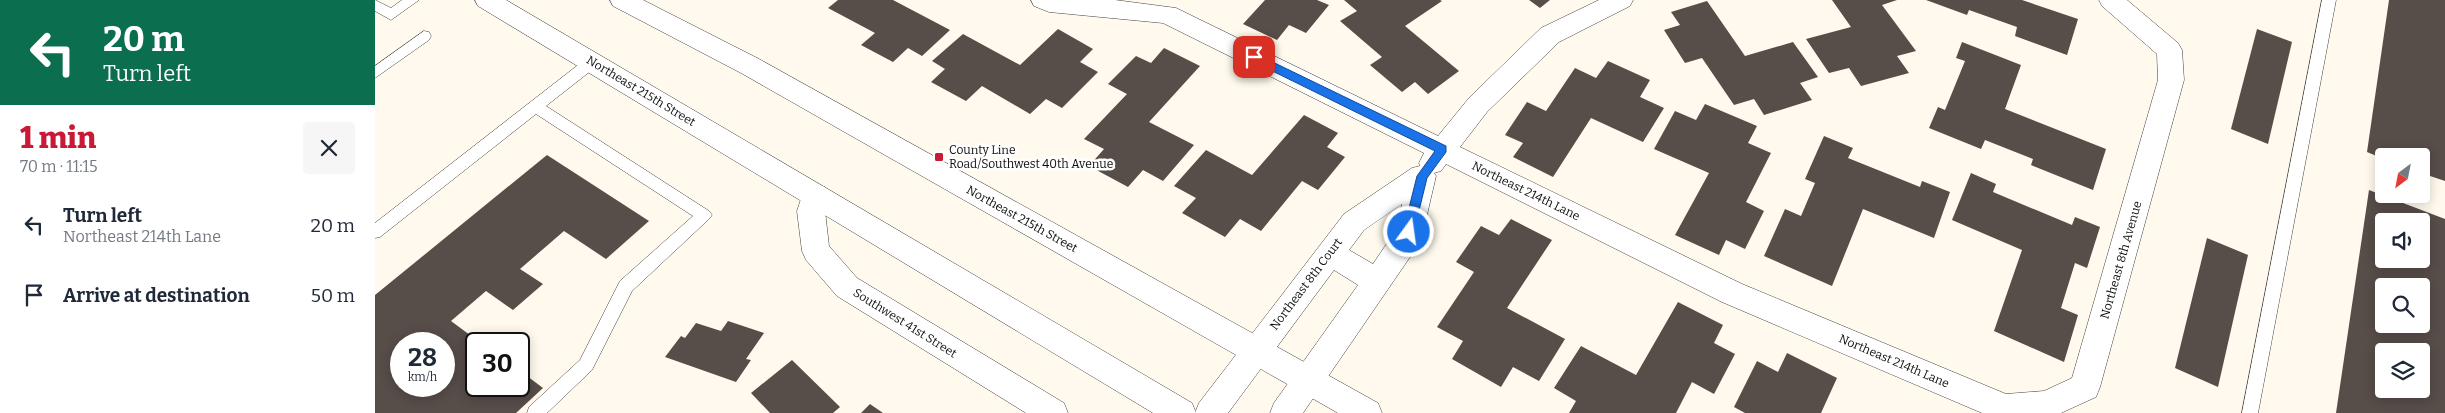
<!DOCTYPE html>
<html lang="en">
<head>
<meta charset="utf-8">
<style>
	:root { --surface:#fff; --page:#f6f6f7; --text:#1f2937; --muted:#747a83; --accent:#c81a36 }
	body { margin:0; font-family:Bitter,serif; background:var(--page); color:var(--text); height:100vh; display:flex; flex-direction:column; font-size:19px; white-space:nowrap }
	* { box-sizing:border-box; margin:0 }
	p { font-size:16px; color:var(--muted) }
	.icon { flex:none; width:28px; height:28px; fill:none; stroke:currentColor; stroke-width:2; stroke-linecap:round; stroke-linejoin:round }
	.map { position:relative; flex:1; overflow:hidden }
	.side { display:flex; flex-direction:column; background:var(--surface); width:375px }
	.side>* { flex:none }
	.hud { background:#0b6e4f; color:#fff; overflow:hidden }
	.needle { width:32px; rotate:212deg }
	.tools { position:absolute; left:2000px; top:148px; display:grid; gap:10px }
	.tools a { display:grid; place-items:center; width:55px; height:55px; border-radius:5px; background:var(--surface); box-shadow:0 2px 12px #0003; font-size:25px }
	.speed { position:absolute; left:15px; top:332px; display:flex; gap:10px; font-size:25px; font-weight:700; text-align:center }
	.speed>* { display:grid; place-content:center; width:65px; height:65px; border-radius:50%; background:var(--surface); box-shadow:0 2px 12px #0003; line-height:1 }
	.speed small { font-size:12px; font-weight:400 }
	.speed .limit { border:2px solid #111; border-radius:8px; background:#fff; color:#111 }
	.pin { position:absolute; display:grid; place-items:center; width:42px; height:42px; color:#fff; margin:-21px; border-radius:10px; box-shadow:0 2px 8px #0006 }
	.me { position:absolute; width:55px; margin:-28px; rotate:14deg; stroke-linejoin:round; filter:drop-shadow(0 0 4px #0008) }
	.turn { display:flex; align-items:center; gap:18px; height:105px; padding:0 20px; font-size:22px }
	.turn .icon { width:65px; height:65px; stroke-width:2.5 }
	.turn b { display:block; font-size:35px; line-height:42px }
	.round { display:grid; place-items:center; flex:none; width:52px; height:52px; border-radius:5px; background:var(--page) }
	.overview { display:flex; align-items:center; justify-content:space-between; height:85px; padding:0 20px }
	h1 { font-size:30px; font-weight:800; line-height:38px; color:var(--accent) }
	ul { padding:0; list-style:none }
	li { display:flex; align-items:center; gap:15px; height:70px; padding:0 20px }
	li div { flex:1 }
	li b { display:block; font-size:19px }
	li em { font-style:normal }
	main { display:flex; flex:1; min-height:0 }
	.map>svg:first-child { display:block }
	.building { fill:#574d49; fill-rule:evenodd }
	.lines { fill:none; stroke-linecap:round; stroke-linejoin:round }
	.service-casing { stroke:#404040; stroke-width:1 }
	.minor-casing { stroke:#404040; stroke-width:1 }
	.tertiary-casing { stroke:#404040; stroke-width:1 }
	.service { fill:#fff; fill-rule:evenodd }
	.minor { fill:#fff; fill-rule:evenodd }
	.tertiary { fill:#fff; fill-rule:evenodd }
	.route { fill:#1a73e8; stroke:#114b97 }
	.poi-dot { fill:#c81a36; stroke:#fff; stroke-width:2 }
	.labels { text-anchor:middle; stroke-width:5; stroke-linejoin:round; paint-order:stroke }
	.street-label { font-size:12px; fill:#0d0d0d; stroke:#fff }
	.poi-label { font-size:12px; fill:#0d0d0d; stroke:#fff; text-anchor:start }
</style>
</head>
<body>
<main>
<section class="side">
<div class="hud">
<div class="turn"><svg class="icon" aria-label="left" viewBox="0 0 24 24"><path d="M17 20v-9H6M10 6l-5 5 5 5"/></svg><div><b>20 m</b>Turn left</div></div>
</div>
<div class="overview"><div><h1>1 min</h1><p>70 m · 11:15</p></div><a class="round"><svg class="icon" aria-label="close" viewBox="0 0 24 24"><path d="M6 6l12 12M18 6L6 18"/></svg></a></div>
<ul>
<li><svg class="icon" aria-label="left" viewBox="0 0 24 24"><path d="M17 20v-9H6M10 6l-5 5 5 5"/></svg><div><b>Turn left</b><p>Northeast 214th Lane</p></div><em>20 m</em></li>
<li><svg class="icon" aria-label="arrive" viewBox="0 0 24 24"><path d="M6 21V4h12l-3 4 3 4H6"/></svg><div><b>Arrive at destination</b></div><em>50 m</em></li>
</ul>
</section>
<div class="map">
<svg width="2070" height="413" viewBox="0 0 2070 413">
	<rect width="100%" height="100%" fill="#fffaed"/>
	<g class="building">
		<polygon points="463,0 518,0 575,30 547,56 533,48 518,62 486,45 500,33 453,8"/>
		<polygon points="890,0 942,0 954,5 931,33 914,25 902,40 868,24"/>
		<polygon points="969,0 1065,0 1067,1 1030,26 1084,71 1053,94 1040,82 1027,92 995,65 1007,57 965,21 982,11"/>
		<polygon points="1154,0 1175,0 1165,8"/>
		<polygon points="1457,0 1522,0 1507,5 1541,51 1522,56 1534,73 1486,86 1474,68 1454,73 1431,39 1476,27"/>
		<polygon points="1551,0 1647,0 1703,19 1692,55 1640,36 1642,27 1594,10 1592,15"/>
		<polygon points="2014,0 2070,0 2070,181 2046,173 2046,156 2009,156 2009,159 1992,152"/>
		<polygon points="1332,1 1370,56 1418,42 1443,77 1425,83 1437,100 1389,115 1379,99 1359,105 1327,58 1310,63 1289,30 1305,25 1296,12"/>
		<polygon points="683,29 718,49 705,62 723,72 687,108 671,99 655,114 607,86 591,101 556,82 570,69 557,61 588,34 645,65"/>
		<polygon points="1882,29 1917,42 1893,144 1856,129"/>
		<polygon points="1587,42 1646,65 1630,109 1731,149 1718,190 1656,165 1658,159 1610,140 1606,149 1554,128 1563,107 1570,110 1590,61 1581,58"/>
		<polygon points="789,48 825,66 774,122 819,145 788,181 768,170 753,187 714,166 729,149 709,139 752,94 733,84 761,56 776,63"/>
		<polygon points="1233,61 1275,80 1265,97 1289,108 1268,142 1216,118 1178,177 1138,157 1148,143 1130,135 1152,102 1171,111 1200,68 1221,78"/>
		<polygon points="1330,104 1382,126 1373,143 1396,153 1371,202 1389,211 1370,249 1351,240 1344,255 1300,235 1334,173 1279,149 1300,111 1321,120"/>
		<polygon points="929,115 963,133 952,147 970,157 943,190 927,181 886,231 865,219 850,237 807,213 821,198 799,186 831,150 877,175"/>
		<polygon points="1449,136 1478,148 1473,158 1545,187 1547,181 1575,192 1559,238 1488,209 1457,286 1389,256 1410,209 1426,216 1440,183 1430,179"/>
		<path d="M 172,155 L 274,221 L 231,259 L 189,231 L 145,269 L 168,284 L 138,310 L 111,291 L 76,321 L 107,344 L 101,344 L 101,386 L 144,386 L 144,370 L 168,388 L 141,413 L 0,413 L 0,295 ZM 26,344 L 69,344 L 69,386 L 26,386 Z"/>
		<polygon points="1596,173 1621,184 1618,192 1697,225 1700,217 1725,227 1712,268 1700,263 1686,308 1703,315 1689,362 1619,331 1647,250 1577,220"/>
		<path d="M 1994,190 L 2070,219 L 2070,413 L 1961,413 ZM 2009,221 L 2046,221 L 2046,259 L 2009,259 ZM 2009,286 L 2046,286 L 2046,324 L 2009,324 ZM 2009,351 L 2046,351 L 2046,389 L 2009,389 Z"/>
		<polygon points="1136,219 1177,240 1132,308 1190,339 1164,381 1138,367 1126,387 1077,359 1088,341 1062,327 1099,272 1081,262 1106,226 1124,235"/>
		<polygon points="1832,238 1873,255 1843,387 1800,368"/>
		<polygon points="1303,302 1348,325 1339,343 1360,354 1339,394 1317,382 1301,413 1194,413 1201,401 1179,388 1206,346 1261,375"/>
		<polygon points="353,321 389,333 371,359 376,360 361,382 290,357 306,336 310,338 321,323 346,331"/>
		<polygon points="1412,353 1462,378 1446,413 1370,413 1359,407 1382,361 1403,372"/>
		<polygon points="417,360 465,407 458,413 395,413 376,393"/>
		<polygon points="495,404 508,413 486,413"/>
	</g>
	<g class="lines">
		<g class="service-casing">
			<g id="service">
				<polygon points="0,0 16,8 27,0 44,0 16,20 0,11"/>
				<polygon points="1947,0 1961,0 1883,413 1867,413"/>
				<polygon points="49,31 54,32 56,36 54,40 0,78 0,66"/>
				<polygon points="217,57 222,58 224,62 222,66 171,106 334,211 337,215 334,219 257,291 217,370 172,413 152,413 154,407 205,360 245,281 318,216 161,114 5,237 0,238 0,223 212,58"/>
			</g>
		</g>
		<g class="minor-casing">
			<g id="minor">
				<path d="M 656,0 L 740,0 L 801,8 L 1063,136 L 1094,98 L 1166,28 L 1224,0 L 1258,0 L 1255,6 L 1184,42 L 1112,112 L 1085,147 L 1367,284 L 1631,394 L 1669,391 L 1697,378 L 1783,80 L 1782,54 L 1727,6 L 1724,0 L 1752,0 L 1803,43 L 1807,50 L 1809,80 L 1725,387 L 1721,397 L 1686,413 L 1607,413 L 1347,302 L 1071,164 L 1066,171 L 1059,173 L 1061,176 L 1048,232 L 1035,257 L 928,413 L 895,413 L 899,403 L 983,285 L 959,270 L 853,413 L 820,413 L 824,403 L 969,214 L 1037,168 L 1045,166 L 1044,163 L 1049,153 L 788,23 L 674,12 L 659,6 ZM 1027,204 L 1021,230 L 998,264 L 974,250 L 989,230 Z"/>
				<polygon points="440,184 450,187 454,195 450,211 454,246 482,278 689,403 693,413 651,413 462,296 431,260 427,251 422,211 430,187"/>
			</g>
		</g>
		<g class="tertiary-casing">
			<g id="tertiary">
				<polygon points="100,0 131,0 817,403 821,413 778,413 103,6"/>
				<polygon points="235,0 268,0 384,59 1003,403 1007,413 963,413 366,73 238,6"/>
			</g>
		</g>
		<use href="#service" class="service"/>
		<use href="#minor" class="minor"/>
		<use href="#tertiary" class="tertiary"/>
	</g>
	<polygon class="route" points="879,53 1071,146 1071,152 1052,178 1038,235 1034,237 1028,232 1042,176 1060,151 875,60 874,57"/>
	<rect class="poi-dot" x="559" y="152" width="10" height="10" rx="2.5"/>
	<g class="labels">
		<g class="street-label">
			<text transform="translate(266 91) rotate(31)" y="4">Northeast 215th Street</text>
			<text transform="translate(1151 191) rotate(26)" y="4">Northeast 214th Lane</text>
			<text transform="translate(647 219) rotate(29)" y="4">Northeast 215th Street</text>
			<text transform="translate(1746 260) rotate(-74)" y="4">Northeast 8th Avenue</text>
			<text transform="translate(931 284) rotate(-53)" y="4">Northeast 8th Court</text>
			<text transform="translate(530 323) rotate(32)" y="4">Southwest 41st Street</text>
			<text transform="translate(1519 361) rotate(23)" y="4">Northeast 214th Lane</text>
		</g>
		<g class="poi-label">
			<text x="574" y="154">County Line<tspan x="574" dy="14">Road/Southwest 40th Avenue</tspan></text>
		</g>
	</g>
</svg>
<div class="tools">
<a><svg class="needle" viewBox="-14 -14 28 28"><path d="M0-13l5 13h-10z" fill="#e53935"/><path d="M0 13l5-13h-10z" fill="#747a83"/></svg></a>
<a><svg class="icon" aria-label="sound" viewBox="0 0 24 24"><path d="M4 9h4l5-4v14l-5-4H4zM17 9q2 3 0 6"/></svg></a>
<a><svg class="icon" aria-label="search" viewBox="0 0 24 24"><circle cx="10" cy="10" r="6"/><path d="M15 15l6 6"/></svg></a>
<a><svg class="icon" aria-label="layers" viewBox="0 0 24 24"><path d="M12 4l9 5-9 5-9-5zM3 14l9 5 9-5"/></svg></a>
</div>
<div class="speed"><div>28<small>km/h</small></div><div class="limit">30</div></div>
<div class="pin" style="left:879px;top:57px;background:#d93025"><svg class="icon" aria-label="arrive" viewBox="0 0 24 24"><path d="M6 21V4h12l-3 4 3 4H6"/></svg></div>
<svg class="me" style="left:1034px;top:232px" viewBox="-20 -20 40 40"><circle r="17" fill="#1a73e8" stroke="#fff" stroke-width="3"/><path d="M0-11L8 9 0 5-8 9z" fill="#fff"/></svg>
</div>
</main>
</body>
</html>
